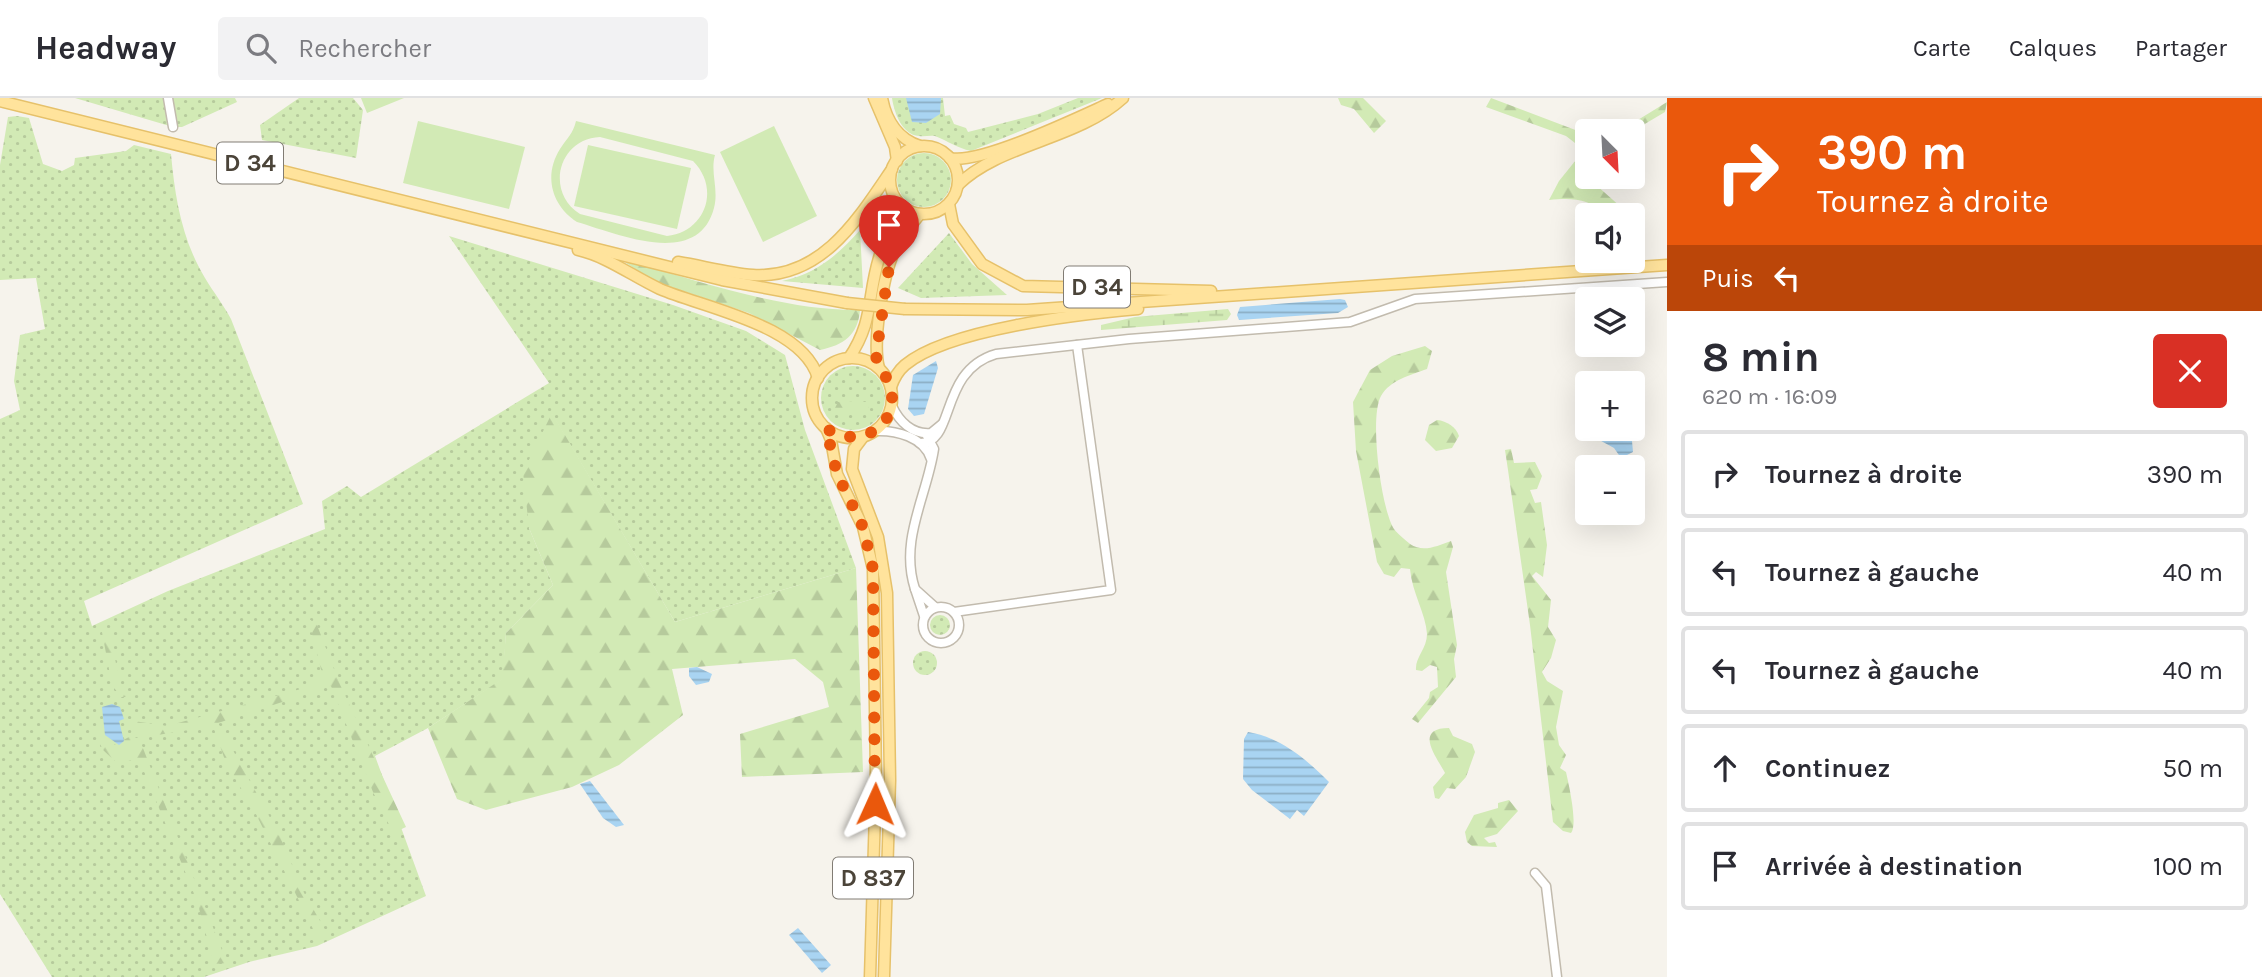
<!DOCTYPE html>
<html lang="fr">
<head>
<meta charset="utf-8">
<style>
	:root { --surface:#fff; --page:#f2f2f3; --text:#2b2b33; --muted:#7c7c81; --line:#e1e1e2 }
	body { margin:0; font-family:Karla,sans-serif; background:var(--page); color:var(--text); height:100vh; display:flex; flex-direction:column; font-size:26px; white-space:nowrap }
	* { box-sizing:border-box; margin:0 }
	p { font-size:23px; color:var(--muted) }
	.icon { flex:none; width:38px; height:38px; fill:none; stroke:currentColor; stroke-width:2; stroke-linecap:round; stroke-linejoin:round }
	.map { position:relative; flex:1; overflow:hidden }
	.side { display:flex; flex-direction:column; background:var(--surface); width:595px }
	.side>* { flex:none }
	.banner { background:#ea580c; color:#fff; overflow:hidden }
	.needle { width:46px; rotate:156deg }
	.controls { position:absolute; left:1575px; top:21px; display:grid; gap:14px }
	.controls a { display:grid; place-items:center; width:70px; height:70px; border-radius:7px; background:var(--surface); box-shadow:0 7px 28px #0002; font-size:35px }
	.pin { position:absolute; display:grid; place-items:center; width:60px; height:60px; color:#fff; margin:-72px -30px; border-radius:50% 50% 50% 0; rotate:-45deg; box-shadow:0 0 7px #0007 }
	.pin .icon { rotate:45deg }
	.me { position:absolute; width:77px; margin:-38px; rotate:1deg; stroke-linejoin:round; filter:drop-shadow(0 0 5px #0008) }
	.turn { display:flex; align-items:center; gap:24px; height:147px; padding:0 35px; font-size:32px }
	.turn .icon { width:91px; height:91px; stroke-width:2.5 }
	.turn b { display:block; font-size:49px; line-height:60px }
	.then { display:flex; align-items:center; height:66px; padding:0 35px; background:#0003; gap:14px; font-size:26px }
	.round { display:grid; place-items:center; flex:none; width:74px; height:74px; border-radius:7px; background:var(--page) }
	.head { display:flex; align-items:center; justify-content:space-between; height:119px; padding:0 35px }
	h1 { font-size:42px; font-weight:700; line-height:52px }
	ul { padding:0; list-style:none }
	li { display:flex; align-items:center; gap:21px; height:88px; margin:0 14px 10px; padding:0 21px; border:4px solid var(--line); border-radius:7px }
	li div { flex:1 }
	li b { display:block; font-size:26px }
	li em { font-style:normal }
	header { display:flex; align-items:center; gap:42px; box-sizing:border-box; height:98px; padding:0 35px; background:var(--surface); border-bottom:2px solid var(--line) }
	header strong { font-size:33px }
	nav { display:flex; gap:38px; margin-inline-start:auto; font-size:24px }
	.search { width:490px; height:63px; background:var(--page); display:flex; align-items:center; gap:18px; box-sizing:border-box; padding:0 24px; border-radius:7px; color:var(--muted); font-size:26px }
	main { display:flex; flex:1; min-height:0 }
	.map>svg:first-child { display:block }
	.grass { fill:url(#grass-dots) }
	.forest { fill:url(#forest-firs) }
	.wetland { fill:url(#wetland-marsh) }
	.park { fill:#d2eab5; fill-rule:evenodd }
	.water { fill:url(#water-rules) }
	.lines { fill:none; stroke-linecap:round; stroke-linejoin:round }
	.minor-casing { stroke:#c2bbae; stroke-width:11 }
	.major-casing { stroke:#e6c16a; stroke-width:13 }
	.minor { stroke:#fff; stroke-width:8 }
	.major { stroke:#ffe39c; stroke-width:10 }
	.major-bridge-casing { stroke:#e6c16a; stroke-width:13; stroke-linecap:butt }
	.major-bridge { stroke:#ffe39c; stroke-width:10 }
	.route { stroke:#ea580c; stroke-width:12; stroke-dasharray:0 21.6 }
	.labels { text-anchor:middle; stroke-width:6; stroke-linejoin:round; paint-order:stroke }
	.shield { fill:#fff; stroke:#817c74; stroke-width:2 }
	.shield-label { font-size:24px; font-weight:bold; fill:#4b4439 }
</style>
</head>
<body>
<header>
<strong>Headway</strong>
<div class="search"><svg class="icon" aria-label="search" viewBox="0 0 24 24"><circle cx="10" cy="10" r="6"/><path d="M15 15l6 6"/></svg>Rechercher</div>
<nav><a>Carte</a><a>Calques</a><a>Partager</a></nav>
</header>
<main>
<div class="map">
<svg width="1667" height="879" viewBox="0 0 1667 879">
	<defs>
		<pattern id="grass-dots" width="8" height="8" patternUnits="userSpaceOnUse" patternTransform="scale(1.75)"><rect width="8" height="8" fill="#d2eab5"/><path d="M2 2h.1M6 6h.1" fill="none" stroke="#b6ca9c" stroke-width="1.8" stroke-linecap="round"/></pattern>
		<pattern id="forest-firs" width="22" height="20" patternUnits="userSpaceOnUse" patternTransform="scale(1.75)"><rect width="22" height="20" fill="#d2eab5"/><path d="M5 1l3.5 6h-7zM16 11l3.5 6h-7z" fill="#b6ca9c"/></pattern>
		<pattern id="wetland-marsh" width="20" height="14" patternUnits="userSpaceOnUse" patternTransform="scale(1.75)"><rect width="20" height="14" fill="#d2eab5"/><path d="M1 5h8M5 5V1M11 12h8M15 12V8" fill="none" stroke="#b6ca9c"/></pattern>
		<pattern id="water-rules" width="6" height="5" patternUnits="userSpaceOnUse" patternTransform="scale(1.75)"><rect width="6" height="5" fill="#a9d4f2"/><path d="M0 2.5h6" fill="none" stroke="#8caec5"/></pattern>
	</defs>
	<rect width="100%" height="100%" fill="#f6f3ec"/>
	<g class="grass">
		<polygon points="75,0 235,0 237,4 182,29 173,29"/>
		<polygon points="299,0 353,0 363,12 356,60 262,42 260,27"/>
		<path d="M 892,0 L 943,0 L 945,18 L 950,17 L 954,26 L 966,30 L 968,34 L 1038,16 L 1078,0 L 1102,0 L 971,53 C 957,50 948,43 935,38 C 930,37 924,39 919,38 C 902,37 894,14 892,0 Z"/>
		<path d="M 17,18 L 29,20 L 43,66 L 62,73 L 74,67 L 75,60 L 126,53 L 134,47 L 171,56 C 175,100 182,142 205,180 C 214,195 223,206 231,221 L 303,406 L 84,503 L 92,528 L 168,493 L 325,431 L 322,403 L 347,388 L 361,399 L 549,285 L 449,138 L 673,207 L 746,233 L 785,257 L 805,332 L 856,470 L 675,524 L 552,316 L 529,430 L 553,487 L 506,535 L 503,581 L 428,630 L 375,658 L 426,798 L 317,848 L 249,864 L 204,879 L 52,879 L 0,796 L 0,321 L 20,312 L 14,283 L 20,237 L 45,231 L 36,180 L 0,182 L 0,67 L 8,19 Z"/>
		<circle cx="924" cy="82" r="27"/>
		<path d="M 860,132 L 863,190 L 782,183 C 816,176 838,157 860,132 Z"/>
		<polygon points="949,135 972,166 1007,197 921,200 898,190"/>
		<circle cx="853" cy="300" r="32"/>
		<circle cx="940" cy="527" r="10"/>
		<circle cx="925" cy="565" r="12"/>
	</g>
	<g class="forest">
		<polygon points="1338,0 1363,0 1386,23 1374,35 1354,11 1341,7"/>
		<path d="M 1491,0 L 1578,33 L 1582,44 L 1587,47 L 1587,79 L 1630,117 L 1606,117 C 1589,100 1572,100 1549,102 L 1559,83 L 1584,52 L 1566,38 L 1486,9 Z"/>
		<polygon points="1667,4 1665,14 1633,33 1620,33"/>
		<path d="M 630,164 C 704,184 784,213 860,212 C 858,237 844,247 820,252 L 749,215 L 656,184 L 626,165 Z"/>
		<path d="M 1425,248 L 1432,253 L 1427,271 C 1411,277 1390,282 1381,298 C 1369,319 1381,411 1394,431 C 1397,435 1405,442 1410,446 C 1423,455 1437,448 1451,443 L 1453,449 L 1446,474 L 1457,547 L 1454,561 L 1456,579 L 1418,625 L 1412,621 L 1429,600 L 1430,594 L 1438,589 L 1437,569 L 1430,567 L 1422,573 L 1416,572 C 1415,559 1427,551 1427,536 C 1426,516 1412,495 1410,471 L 1401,470 L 1394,479 L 1384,476 L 1377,464 L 1356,353 L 1353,304 L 1370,272 L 1392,258 Z"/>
		<polygon points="845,303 868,304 870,315 839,316 834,312 838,304"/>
		<polygon points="552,315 675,524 856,470 863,674 742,679 740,636 829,609 823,584 795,561 672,571 683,617 619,667 572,689 486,712 457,701 428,630 502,581 506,535 553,487 529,430 523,374"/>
		<path d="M 1437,322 C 1447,323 1456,329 1459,338 L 1452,350 L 1436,353 L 1425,342 L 1429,327 Z"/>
		<path d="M 1511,351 L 1514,365 L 1535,364 L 1542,378 L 1537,391 L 1530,392 L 1535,405 L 1541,404 L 1547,447 L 1543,479 L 1536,474 L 1532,478 L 1551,502 L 1548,529 L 1556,542 L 1551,560 L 1542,574 L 1547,583 L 1563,593 L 1556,629 L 1559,647 L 1566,657 L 1560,670 L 1566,674 C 1569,687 1578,727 1571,735 L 1563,733 L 1553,724 L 1530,527 L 1508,372 L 1505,352 Z"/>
		<polygon points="308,520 317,527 339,584 406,729 393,735 373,694 331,588 218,625 279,736 303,793 328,837 318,841 255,714 226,665 213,628 139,640 227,865 214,866 197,803 139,661 117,665 103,652 93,632 101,626 114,647 129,639 138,640 127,622 167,628 308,589 322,575"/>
		<polygon points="109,533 120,584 129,599 121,599 112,587 102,534"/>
		<path d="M 1449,630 L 1453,638 L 1472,646 L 1475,654 L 1466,679 L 1455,691 L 1447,690 L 1439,701 L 1435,700 L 1433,689 L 1445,675 C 1438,661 1412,630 1449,630 Z"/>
		<polygon points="1509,702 1518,713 1497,736 1484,740 1489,745 1495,744 1497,749 1472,748 1467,744 1465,734 1474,717 1498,710 1498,705"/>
	</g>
	<polygon class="wetland" points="1228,211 1231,216 1227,222 1101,232 1101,227 1135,219"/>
	<g class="park">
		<polygon points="361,0 404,0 367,15"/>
		<polygon points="418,23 525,49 509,111 403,85"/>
		<path d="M 576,23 L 715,57 C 710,75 719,91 714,110 C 698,171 618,136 577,124 C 552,108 543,78 560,51 C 567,40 573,36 576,23 ZM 600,39 L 693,63 C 721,91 705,134 667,138 L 580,116 C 545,94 558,41 600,39 Z"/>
		<polygon points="774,28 817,118 763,144 720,54"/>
		<polygon points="588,47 691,70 677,131 574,108"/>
	</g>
	<g class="water">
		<polygon points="906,0 941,0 940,16 926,25 912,24"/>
		<polygon points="1340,201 1345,202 1348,209 1338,215 1239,222 1237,217 1240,209"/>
		<polygon points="936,263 938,270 924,316 914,318 908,311 913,277"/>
		<polygon points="1593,331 1613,334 1632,343 1633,354 1621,360 1614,350 1592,338"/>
		<polygon points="697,569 712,576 709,584 696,587 689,578 689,570"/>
		<polygon points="112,606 120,609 124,621 119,623 124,643 119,647 105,637 102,609"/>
		<path d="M 1248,634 C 1280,639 1306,661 1329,684 L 1304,718 L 1297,712 L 1290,721 L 1252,692 L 1243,681 L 1244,641 Z"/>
		<polygon points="590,683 624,727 616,729 603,720 580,686"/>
		<polygon points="798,830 831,867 822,875 789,837"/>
	</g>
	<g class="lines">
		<g class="minor-casing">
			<g id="minor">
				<polyline points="168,0 173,29"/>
				<path d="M 892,308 C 899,323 912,337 931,335 L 942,326"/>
				<path d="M 875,333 C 896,332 924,339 931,361"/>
				<path d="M 920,345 C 956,346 938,273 996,256 L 1129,241 L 1350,224 L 1415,201 L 1667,184"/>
				<path d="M 915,491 C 899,442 927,398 934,351 L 926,336"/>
				<circle cx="941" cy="527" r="18"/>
				<polyline points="954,514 1111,492 1077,247"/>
				<polyline points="924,518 915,491 935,509"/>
				<polyline points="1535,775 1546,788 1557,879"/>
			</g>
		</g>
		<g class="major-casing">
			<g id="major">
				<polyline points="874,0 895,49 897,63"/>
				<path d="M 882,0 C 886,22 898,41 920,48"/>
				<polyline points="0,3 722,182 847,205"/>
				<circle cx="924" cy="82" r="34"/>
				<path d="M 950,60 C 979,67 1077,20 1108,6"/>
				<path d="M 958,87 C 999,46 1077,42 1123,0"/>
				<polyline points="949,106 953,126 982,166 1023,188 1211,193"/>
				<path d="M 578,152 C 608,159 632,178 660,191 C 704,210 803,227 818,280"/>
				<path d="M 678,164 C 703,168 727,175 753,177 C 822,181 858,121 892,71"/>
				<polyline points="905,211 1027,212 1667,167"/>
				<path d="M 849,260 C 874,223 867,199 879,160 C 884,140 897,122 896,102"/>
				<circle cx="852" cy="300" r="40"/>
				<path d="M 879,270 C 872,245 883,176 895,152 C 902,138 911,127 920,116"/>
				<path d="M 891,289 C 894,280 898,273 905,267 C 948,231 1080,216 1138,211"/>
				<polyline points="826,330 831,342 837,376 863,429 873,471 876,680 870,879"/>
				<polyline points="863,339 854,351 852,371 878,439 887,495 890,682 884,879"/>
			</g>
		</g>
		<use href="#minor" class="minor"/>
		<use href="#major" class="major"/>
		<g class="major-bridge-casing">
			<polyline id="major-bridge" points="847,205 905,211"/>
		</g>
		<use href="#major-bridge" class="major-bridge"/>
	</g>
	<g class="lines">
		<path class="route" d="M 875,706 L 873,471 L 863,429 L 837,376 L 826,330 C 853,350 894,334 892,298 C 892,282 879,273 876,258 L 889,169"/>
	</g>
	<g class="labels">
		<g class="shield">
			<rect x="217" y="44.5" width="66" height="41" rx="5"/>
			<rect x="1064" y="168.5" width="66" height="41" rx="5"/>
			<rect x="833" y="759.5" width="80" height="41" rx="5"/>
		</g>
		<g class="shield-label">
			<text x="250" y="73">D 34</text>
			<text x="1097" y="197">D 34</text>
			<text x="873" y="788">D 837</text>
		</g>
	</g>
</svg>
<div class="controls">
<a><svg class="needle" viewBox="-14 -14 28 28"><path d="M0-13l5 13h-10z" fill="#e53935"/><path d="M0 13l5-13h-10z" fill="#7c7c81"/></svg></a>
<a><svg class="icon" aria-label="sound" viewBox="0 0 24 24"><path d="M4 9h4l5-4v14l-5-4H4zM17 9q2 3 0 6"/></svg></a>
<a><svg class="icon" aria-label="layers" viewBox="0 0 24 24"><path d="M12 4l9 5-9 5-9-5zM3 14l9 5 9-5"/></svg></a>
<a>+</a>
<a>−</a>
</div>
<div class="pin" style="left:889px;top:169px;background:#d93025"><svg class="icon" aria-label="arrive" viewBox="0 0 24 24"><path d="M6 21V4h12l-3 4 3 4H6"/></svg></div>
<svg class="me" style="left:875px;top:706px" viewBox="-20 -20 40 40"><path d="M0-17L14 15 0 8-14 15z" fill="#ea580c" stroke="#fff" stroke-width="4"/></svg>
</div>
<section class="side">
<div class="banner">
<div class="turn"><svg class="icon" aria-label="right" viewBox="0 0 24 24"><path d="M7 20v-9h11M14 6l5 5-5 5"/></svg><div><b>390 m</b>Tournez à droite</div></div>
<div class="then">Puis<svg class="icon" aria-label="left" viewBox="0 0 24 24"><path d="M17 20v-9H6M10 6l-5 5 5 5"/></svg></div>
</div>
<div class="head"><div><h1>8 min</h1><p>620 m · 16:09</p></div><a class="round" style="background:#d93025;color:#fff"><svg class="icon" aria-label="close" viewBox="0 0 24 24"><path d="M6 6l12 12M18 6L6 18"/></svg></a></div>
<ul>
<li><svg class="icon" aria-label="right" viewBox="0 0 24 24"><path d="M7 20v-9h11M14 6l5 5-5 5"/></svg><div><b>Tournez à droite</b></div><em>390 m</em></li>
<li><svg class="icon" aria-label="left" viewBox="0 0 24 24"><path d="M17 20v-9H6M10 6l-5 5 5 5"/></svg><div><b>Tournez à gauche</b></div><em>40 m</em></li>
<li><svg class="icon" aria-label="left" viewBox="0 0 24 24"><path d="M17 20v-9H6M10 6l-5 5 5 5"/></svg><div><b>Tournez à gauche</b></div><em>40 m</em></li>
<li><svg class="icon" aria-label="ahead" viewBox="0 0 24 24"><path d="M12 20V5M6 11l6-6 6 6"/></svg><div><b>Continuez</b></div><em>50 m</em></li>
<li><svg class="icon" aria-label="arrive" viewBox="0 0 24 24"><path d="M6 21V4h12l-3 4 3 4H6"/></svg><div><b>Arrivée à destination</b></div><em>100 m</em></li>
</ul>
</section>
</main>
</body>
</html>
